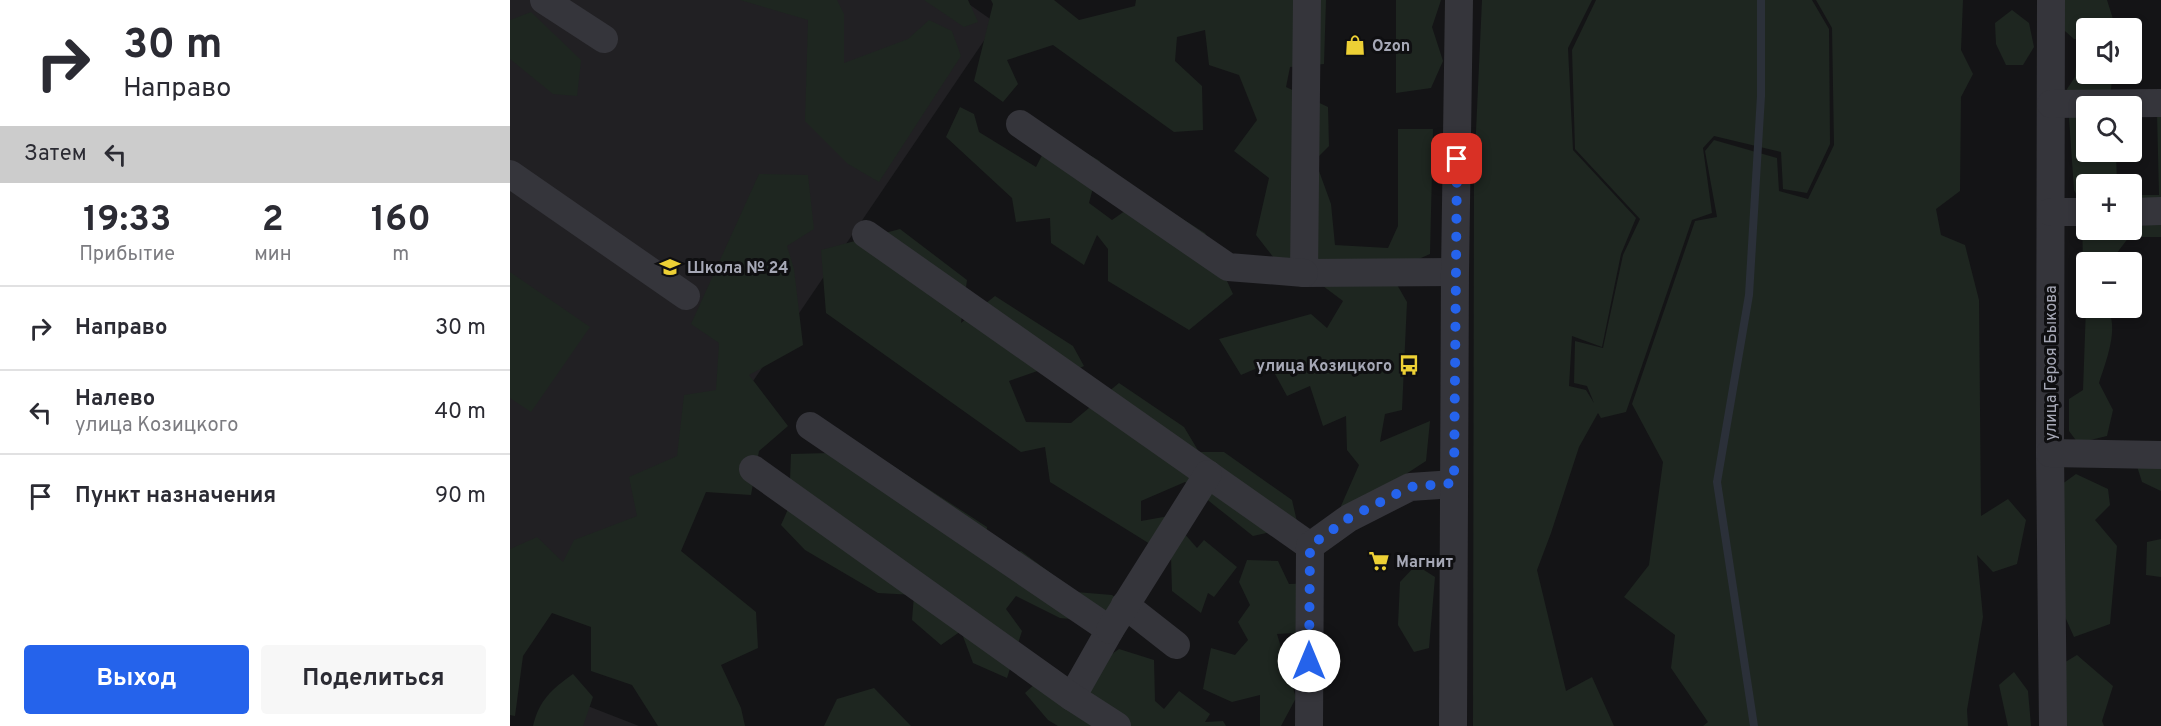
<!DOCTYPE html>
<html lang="ru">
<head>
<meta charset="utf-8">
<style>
	:root { --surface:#fff; --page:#f7f7f7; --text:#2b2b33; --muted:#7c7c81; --line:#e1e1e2; --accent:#2563eb }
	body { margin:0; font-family:Overpass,sans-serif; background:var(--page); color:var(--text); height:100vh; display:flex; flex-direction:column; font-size:22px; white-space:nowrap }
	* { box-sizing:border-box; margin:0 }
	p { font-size:20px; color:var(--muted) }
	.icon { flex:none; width:33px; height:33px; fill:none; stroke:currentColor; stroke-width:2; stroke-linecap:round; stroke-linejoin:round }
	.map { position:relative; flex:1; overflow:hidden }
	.details { display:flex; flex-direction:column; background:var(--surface); width:510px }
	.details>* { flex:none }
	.guide { background:#fff; color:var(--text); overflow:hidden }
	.buttons { position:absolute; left:1566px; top:18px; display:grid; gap:12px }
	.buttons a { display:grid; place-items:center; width:66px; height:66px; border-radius:6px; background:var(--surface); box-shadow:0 3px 9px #0003; font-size:30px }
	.pin { position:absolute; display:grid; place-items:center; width:51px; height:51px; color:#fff; margin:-26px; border-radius:12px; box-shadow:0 3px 9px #0006 }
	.me { position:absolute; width:66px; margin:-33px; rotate:0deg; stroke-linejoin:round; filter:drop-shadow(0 0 4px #0008) }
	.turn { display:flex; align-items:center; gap:21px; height:126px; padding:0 24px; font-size:27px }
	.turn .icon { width:78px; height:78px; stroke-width:2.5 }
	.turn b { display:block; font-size:42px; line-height:51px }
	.then { display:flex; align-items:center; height:57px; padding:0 24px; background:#0003; gap:12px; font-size:22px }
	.eta { display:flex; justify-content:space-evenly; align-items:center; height:102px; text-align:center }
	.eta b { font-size:36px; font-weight:700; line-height:42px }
	.primary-button { display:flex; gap:12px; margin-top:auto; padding:12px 24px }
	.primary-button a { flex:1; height:69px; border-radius:6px; background:var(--accent); color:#fff; font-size:24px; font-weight:700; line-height:69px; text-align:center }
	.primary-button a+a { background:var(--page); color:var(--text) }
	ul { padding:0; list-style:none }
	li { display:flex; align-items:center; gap:18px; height:84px; padding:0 24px; border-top:2px solid var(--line) }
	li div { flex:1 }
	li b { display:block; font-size:22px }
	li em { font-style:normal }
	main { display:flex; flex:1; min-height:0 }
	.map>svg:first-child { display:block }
	.built { fill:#212023 }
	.green { fill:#1e2620 }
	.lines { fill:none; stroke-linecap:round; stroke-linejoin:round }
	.stream { stroke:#2b3039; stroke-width:8 }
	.minor { stroke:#35353b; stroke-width:28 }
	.route { stroke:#2563eb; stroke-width:10; stroke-dasharray:0 18 }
	.labels { text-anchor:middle; stroke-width:6; stroke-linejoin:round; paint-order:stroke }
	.poi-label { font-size:16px; font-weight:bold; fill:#a6a8b6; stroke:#0f0f11; text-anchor:start }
	.street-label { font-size:16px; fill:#a6a8b6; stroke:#0f0f11 }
</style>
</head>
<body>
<main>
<section class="details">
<div class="guide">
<div class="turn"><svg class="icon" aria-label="right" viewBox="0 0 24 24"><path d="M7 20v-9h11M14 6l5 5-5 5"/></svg><div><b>30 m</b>Направо</div></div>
<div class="then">Затем<svg class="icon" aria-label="left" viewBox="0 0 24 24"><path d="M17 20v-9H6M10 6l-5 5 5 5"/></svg></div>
</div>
<div class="eta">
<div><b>19:33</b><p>Прибытие</p></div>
<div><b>2</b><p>мин</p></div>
<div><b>160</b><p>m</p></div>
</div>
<ul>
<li><svg class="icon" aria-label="right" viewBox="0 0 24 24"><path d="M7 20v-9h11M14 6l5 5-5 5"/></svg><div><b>Направо</b></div><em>30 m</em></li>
<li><svg class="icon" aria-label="left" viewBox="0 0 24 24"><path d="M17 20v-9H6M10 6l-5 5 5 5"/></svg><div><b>Налево</b><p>улица Козицкого</p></div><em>40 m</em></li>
<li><svg class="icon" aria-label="arrive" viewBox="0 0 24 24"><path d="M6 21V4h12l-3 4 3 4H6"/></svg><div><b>Пункт назначения</b></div><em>90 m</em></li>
</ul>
<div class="primary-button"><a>Выход</a><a>Поделиться</a></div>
</section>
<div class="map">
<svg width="1651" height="726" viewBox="0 0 1651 726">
	<rect width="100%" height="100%" fill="#141416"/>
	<g class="built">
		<polygon points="0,0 453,0 486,23 144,527 0,596"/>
		<polygon points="70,703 129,726 62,726"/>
	</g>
	<g class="green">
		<polygon points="230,0 327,0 334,14 334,63 398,39 419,20 442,31 451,56 369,182 338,164 295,121 298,20"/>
		<polygon points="414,0 458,0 468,22 454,27"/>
		<polygon points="481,0 544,0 569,20 625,6 626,0 816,0 814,64 780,67 776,87 818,107 819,146 805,160 821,204 825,245 878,248 888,226 888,129 923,129 920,254 886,269 886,283 897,302 892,410 875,414 870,442 920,421 916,461 839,511 831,506 849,465 837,450 836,416 813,426 800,386 777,396 759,363 731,375 709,339 801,314 817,328 833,301 809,283 785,285 746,235 759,178 724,151 747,120 729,75 699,65 695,30 667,37 665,61 692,86 693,130 664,132 543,45 497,60 508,84 493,102 464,81 483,4"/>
		<polygon points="886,0 931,0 922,27 933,61 921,88 886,93"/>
		<polygon points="972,0 1082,0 1058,48 1063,150 1126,218 1111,254 1092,347 1062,336 1059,386 1076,390 1084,403 1077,386 1064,383 1065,341 1093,348 1113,255 1130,219 1065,149 1062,50 1086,0 1302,0 1319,29 1320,144 1297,193 1273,189 1271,152 1204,136 1193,148 1202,213 1182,220 1116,412 1091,418 1088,413 1069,447 1041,533 1027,570 1056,691 1082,677 1104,726 963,726 964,175"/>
		<polygon points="1306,0 1453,0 1451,50 1463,74 1451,97 1450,191 1426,209 1431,235 1455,245 1469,300 1471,516 1498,499 1516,520 1507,564 1483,572 1467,555 1473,617 1457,710 1458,726 1193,726 1198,722 1161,668 1165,635 1114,597 1139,565 1153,462 1122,404 1185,221 1207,217 1195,151 1204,140 1267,158 1269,191 1298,199 1324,145 1322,28"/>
		<polygon points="1546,0 1597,0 1603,19 1597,28 1576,28 1576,40 1564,39 1547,24"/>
		<polygon points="1502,10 1519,23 1524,47 1513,65 1496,65 1486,44 1485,23"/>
		<polygon points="21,12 71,60 67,96 43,94 0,59 0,20"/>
		<polygon points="1576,52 1576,74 1599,74 1602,80 1599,106 1576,106 1576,152 1606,152 1607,184 1576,184 1576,230 1622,230 1622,195 1649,195 1647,112 1651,112 1651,237 1619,237 1600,262 1576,262 1576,274 1573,273 1572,205 1564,190 1557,89 1565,77 1567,53"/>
		<polygon points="450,107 464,114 469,132 526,167 543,134 590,161 579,203 602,220 636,196 695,233 723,294 679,330 598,281 598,249 587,235 574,265 541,243 540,218 506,222 502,198 436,137"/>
		<polygon points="249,174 298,175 304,229 277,246 284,269 293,345 239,375 278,426 249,451 241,495 196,492 171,551 246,612 248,648 211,665 231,708 235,726 148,726 122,685 81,671 81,627 42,613 13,656 5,716 0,715 0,549 27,537 53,562 64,540 127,516 119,477 167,456 174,395 206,390 209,343 181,324"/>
		<polygon points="390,229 457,280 451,323 485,296 563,346 574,366 551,377 536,368 499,381 516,422 561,423 609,383 674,427 689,452 714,452 782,500 788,526 743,536 675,482 631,501 631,521 659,516 687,548 694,540 727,567 704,597 698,593 691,613 662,591 661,557 540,482 535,447 511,452 316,313 311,250"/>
		<polygon points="0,272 80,327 21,412 0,398"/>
		<path d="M 1576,307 L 1596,308 C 1611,325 1595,364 1589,383 L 1603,410 L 1597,436 L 1568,443 L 1559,431 L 1559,399 L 1573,390 Z"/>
		<polygon points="343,440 477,527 476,561 511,551 566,592 602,595 623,612 613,624 550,618 506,596 496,609 512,631 497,678 463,663 451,631 431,645 402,620 404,595 368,593 295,550 271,525 279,507 281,454 319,453"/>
		<polygon points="1651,446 1651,491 1632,482 1626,463"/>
		<polygon points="1566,474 1598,489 1600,505 1585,520 1607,546 1600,624 1564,637 1548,601 1544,490"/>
		<polygon points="1651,539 1651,577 1636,575 1637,542"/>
		<polygon points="737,560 768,561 779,584 809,583 802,632 767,634 786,698 771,726 750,726 750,695 722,702 693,689 701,648 725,655 738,640 728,622 740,605 729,582"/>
		<polygon points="906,565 925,577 919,648 904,652 888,625 890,582"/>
		<polygon points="609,649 644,660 645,701 654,709 669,691 700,714 695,722 713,721 716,726 548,726 538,720 515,693 528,681 548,692"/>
		<polygon points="1567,655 1603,686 1592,721 1594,726 1549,726 1547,667"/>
		<polygon points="1504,672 1518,691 1521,726 1498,726 1489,685"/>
		<path d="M 63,674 L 83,697 L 73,726 L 23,726 C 29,700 42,689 63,674 Z"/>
		<polygon points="364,688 401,726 314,726 327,699"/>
	</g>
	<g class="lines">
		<polyline class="stream" points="1244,726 1207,482 1239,295 1251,96 1251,0"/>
		<g class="minor">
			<polyline points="34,0 94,39"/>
			<polyline points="797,0 794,273 945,272"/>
			<polyline points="1541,0 1540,453 1543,726"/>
			<polyline points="1541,104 1651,103"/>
			<polyline points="510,124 718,267 794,273"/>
			<polyline points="0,174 176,296"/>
			<polyline points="1541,212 1576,212"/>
			<polyline points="1622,212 1651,211"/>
			<polyline points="356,234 800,546"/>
			<polyline points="300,426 600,630 562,697"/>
			<polyline points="1540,453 1651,455"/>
			<polyline points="243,469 562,697 607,726"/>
			<polyline points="615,605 666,645"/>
			<polyline points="600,630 698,474"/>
			<polyline points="799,726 800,546 839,518 900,487 944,484"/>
			<polyline points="943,726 945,272 949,0"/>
		</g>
	</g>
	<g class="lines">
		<polyline class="route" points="799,661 800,546 839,518 900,487 944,483 947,159"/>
	</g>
	<defs>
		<g id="shop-bare" transform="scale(1.62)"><path d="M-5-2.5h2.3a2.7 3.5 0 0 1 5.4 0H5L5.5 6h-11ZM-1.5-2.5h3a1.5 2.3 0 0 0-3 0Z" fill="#edd035" stroke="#0f0f11" stroke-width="2.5" paint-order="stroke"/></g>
		<g id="school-bare" transform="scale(1.62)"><path d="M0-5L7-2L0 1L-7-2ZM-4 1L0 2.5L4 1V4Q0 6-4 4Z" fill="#edd035" stroke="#0f0f11" stroke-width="2.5" paint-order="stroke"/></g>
		<g id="bus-bare" transform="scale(1.62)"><path d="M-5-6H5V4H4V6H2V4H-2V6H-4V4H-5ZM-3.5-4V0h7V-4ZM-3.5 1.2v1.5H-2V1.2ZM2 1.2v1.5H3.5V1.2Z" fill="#edd035" stroke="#0f0f11" stroke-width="2.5" paint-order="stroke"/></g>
		<g id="supermarket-bare" transform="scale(1.62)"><path d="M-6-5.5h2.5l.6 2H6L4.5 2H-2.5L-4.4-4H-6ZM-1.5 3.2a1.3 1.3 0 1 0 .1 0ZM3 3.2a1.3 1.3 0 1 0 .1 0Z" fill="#edd035" stroke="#0f0f11" stroke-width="2.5" paint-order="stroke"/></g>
	</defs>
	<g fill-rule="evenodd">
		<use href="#shop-bare" x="845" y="45"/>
		<use href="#school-bare" x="160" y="267"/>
		<use href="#bus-bare" x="899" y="365"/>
		<use href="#supermarket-bare" x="869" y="561"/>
	</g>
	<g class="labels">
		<g class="poi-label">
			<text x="862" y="51">Ozon</text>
			<text x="177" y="273">Школа № 24</text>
			<text x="882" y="371" text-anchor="end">улица Козицкого</text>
			<text x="886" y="567">Магнит</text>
		</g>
		<g class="street-label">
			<text transform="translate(1540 363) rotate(-90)" y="6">улица Героя Быкова</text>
		</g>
	</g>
</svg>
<div class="buttons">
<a><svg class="icon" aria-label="sound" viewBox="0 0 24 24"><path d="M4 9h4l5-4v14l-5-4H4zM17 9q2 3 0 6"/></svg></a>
<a><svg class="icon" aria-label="search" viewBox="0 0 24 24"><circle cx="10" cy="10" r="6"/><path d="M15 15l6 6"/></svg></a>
<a>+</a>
<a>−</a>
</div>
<div class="pin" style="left:947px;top:159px;background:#d93025"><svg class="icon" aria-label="arrive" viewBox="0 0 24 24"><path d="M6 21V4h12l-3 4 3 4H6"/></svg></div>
<svg class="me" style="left:799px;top:661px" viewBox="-20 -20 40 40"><circle r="19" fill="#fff"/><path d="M0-13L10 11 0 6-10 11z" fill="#2563eb"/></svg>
</div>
</main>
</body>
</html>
